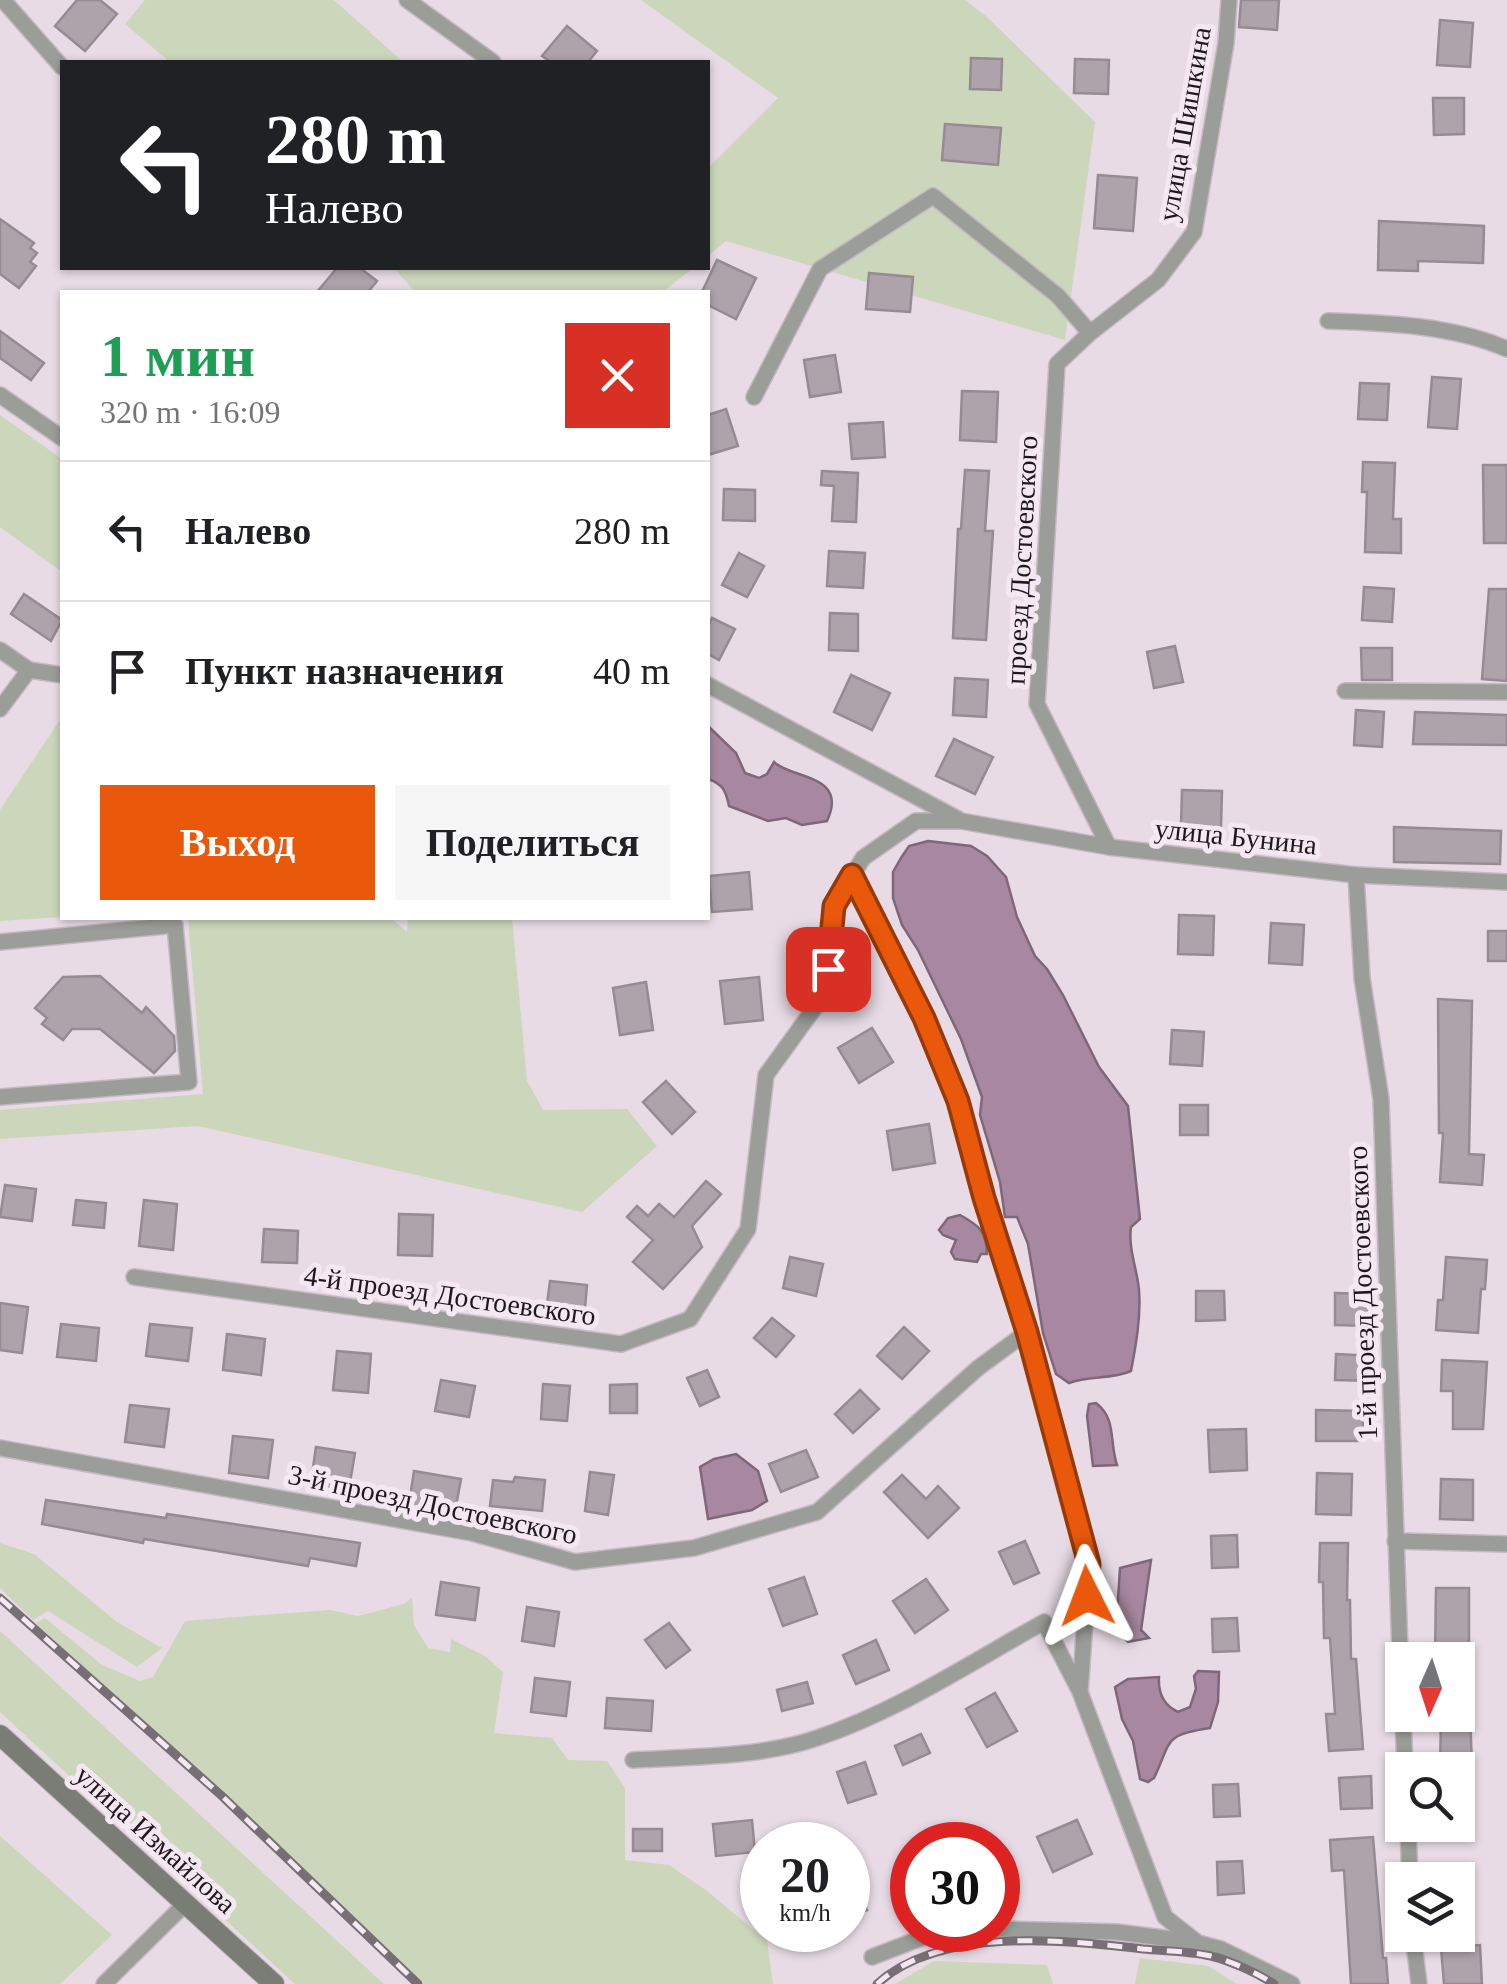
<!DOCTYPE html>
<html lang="ru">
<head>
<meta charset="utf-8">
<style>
	:root { --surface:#fff; --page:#f6f6f6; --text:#202124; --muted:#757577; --line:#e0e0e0; --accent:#ea580c }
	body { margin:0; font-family:"Times New Roman",serif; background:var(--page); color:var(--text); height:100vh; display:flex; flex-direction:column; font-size:38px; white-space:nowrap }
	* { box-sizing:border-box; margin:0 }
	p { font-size:32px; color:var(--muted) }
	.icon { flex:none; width:55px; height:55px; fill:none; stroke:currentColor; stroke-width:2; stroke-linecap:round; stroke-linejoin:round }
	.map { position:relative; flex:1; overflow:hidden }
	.panel { position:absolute; left:60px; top:290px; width:650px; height:630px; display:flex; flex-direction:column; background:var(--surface); border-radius:0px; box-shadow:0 2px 8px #0004 }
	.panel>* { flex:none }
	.guide { position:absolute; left:60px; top:60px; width:650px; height:210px; border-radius:0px; box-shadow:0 2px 8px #0004; background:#202124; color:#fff; overflow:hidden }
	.needle { width:65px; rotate:183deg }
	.controls { position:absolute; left:1385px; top:1642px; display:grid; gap:20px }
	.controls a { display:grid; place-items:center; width:90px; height:90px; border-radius:0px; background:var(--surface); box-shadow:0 2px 8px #0004; font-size:50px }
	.speed { position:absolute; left:740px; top:1822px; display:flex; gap:20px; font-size:50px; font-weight:700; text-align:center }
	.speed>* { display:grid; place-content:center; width:130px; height:130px; border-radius:50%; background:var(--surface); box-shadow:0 2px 8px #0004; line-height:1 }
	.speed small { font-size:25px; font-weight:400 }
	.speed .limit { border:15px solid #d22; background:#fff; color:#111 }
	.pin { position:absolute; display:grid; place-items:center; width:85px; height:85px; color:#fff; margin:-42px; border-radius:20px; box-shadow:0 5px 15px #0006 }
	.me { position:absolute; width:110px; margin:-55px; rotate:357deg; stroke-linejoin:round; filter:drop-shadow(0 0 8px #0008) }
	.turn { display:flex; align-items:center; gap:35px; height:210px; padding:0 40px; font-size:45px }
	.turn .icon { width:130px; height:130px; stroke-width:2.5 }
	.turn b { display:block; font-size:70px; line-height:85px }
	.round { display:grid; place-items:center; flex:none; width:105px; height:105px; border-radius:0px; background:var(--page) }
	.summary { display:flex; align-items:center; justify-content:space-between; height:170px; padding:0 40px }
	h1 { font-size:60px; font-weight:700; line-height:75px; color:#1e9e55 }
	.primary-button { display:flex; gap:20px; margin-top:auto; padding:20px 40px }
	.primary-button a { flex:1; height:115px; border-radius:0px; background:var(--accent); color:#fff; font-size:40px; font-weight:700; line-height:115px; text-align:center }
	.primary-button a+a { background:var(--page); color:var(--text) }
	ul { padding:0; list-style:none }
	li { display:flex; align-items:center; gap:30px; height:140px; padding:0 40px; border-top:2px solid var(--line) }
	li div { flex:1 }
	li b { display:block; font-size:38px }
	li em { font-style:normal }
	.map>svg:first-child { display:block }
	.green { fill:#cbd6bb }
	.water { fill:#a788a0; stroke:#7e6779; stroke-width:2.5 }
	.building { fill:#aea2ab; stroke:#968a93; stroke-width:2.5 }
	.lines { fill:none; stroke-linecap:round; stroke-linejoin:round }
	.street-casing { stroke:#c4b8c1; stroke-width:18 }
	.secondary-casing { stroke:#c4b8c1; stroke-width:22 }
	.street { stroke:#9b9d98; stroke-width:15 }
	.secondary { stroke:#7a7d75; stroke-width:20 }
	.rail-casing { stroke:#786f76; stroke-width:9 }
	.rail { stroke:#f5e8f2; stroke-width:5; stroke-dasharray:15; stroke-linecap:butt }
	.route-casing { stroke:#983908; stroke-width:25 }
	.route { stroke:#ea580c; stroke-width:18 }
	.labels { text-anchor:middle; stroke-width:10; stroke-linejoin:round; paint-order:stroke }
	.street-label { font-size:28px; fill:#1e191d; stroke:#f5e8f2 }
</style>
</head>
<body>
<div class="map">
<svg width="1507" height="1984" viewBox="0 0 1507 1984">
	<rect width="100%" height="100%" fill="#e8dbe5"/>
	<g class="green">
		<polygon points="145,0 334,0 403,62 170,62 125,24"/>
		<polygon points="641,0 965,0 987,17 1095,122 1065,340 726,241 708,256 708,168 778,98"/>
		<polygon points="394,268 693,268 663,292 415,292"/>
		<polygon points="0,415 62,459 62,572 0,527"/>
		<polygon points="62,717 62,917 0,921 0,810"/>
		<polygon points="188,918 391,918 407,932 408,918 512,918 527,1081 543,1110 627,1109 657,1146 582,1212 198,1126 0,1139 0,1110 203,1094"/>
		<polygon points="0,1543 34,1554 117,1622 162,1648 137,1667 48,1611 33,1620 0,1588"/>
		<polygon points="412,1598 414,1625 428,1648 450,1652 451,1639 485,1656 503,1672 494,1733 552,1738 568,1760 607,1761 625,1788 625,1860 669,1865 706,1890 767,1941 773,1984 424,1984 36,1623 45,1618 102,1665 140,1681 153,1677 185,1621 330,1610 358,1616 404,1604"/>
		<polygon points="0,1631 384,1984 295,1984 0,1712"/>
		<polygon points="0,1836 112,1935 60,1984 0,1984"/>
		<polygon points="1140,1958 1208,1966 1237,1984 1135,1984"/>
		<polygon points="934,1961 1047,1965 1053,1984 895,1984"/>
	</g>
	<g class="water">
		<path d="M 708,726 L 736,753 L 745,773 L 759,778 L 767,774 L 774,762 C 791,779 849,774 827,821 L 802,825 L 786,818 L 768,821 L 729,806 C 726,791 723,784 708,779 Z"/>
		<path d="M 928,841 L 971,846 L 987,856 L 1006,877 L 1017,917 L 1035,956 L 1047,969 L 1063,995 L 1099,1067 L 1128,1106 L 1140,1219 L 1131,1227 C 1128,1249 1137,1268 1139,1290 C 1141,1317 1136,1345 1131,1371 C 1111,1380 1089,1375 1069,1383 L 1056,1374 L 1043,1333 L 1028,1244 L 1017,1217 L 1005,1217 L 1000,1182 L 980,1115 L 982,1097 L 961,1039 L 918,950 L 902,925 L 893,898 L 893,872 L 901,858 L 909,846 Z"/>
		<path d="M 960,1215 C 980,1226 986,1231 987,1254 L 981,1254 L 977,1262 L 955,1259 L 951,1252 L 956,1240 L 943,1235 L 939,1230 L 948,1218 Z"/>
		<path d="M 1096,1403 C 1117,1419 1109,1442 1117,1465 L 1093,1466 L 1087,1416 L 1089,1404 Z"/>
		<polygon points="736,1454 758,1471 767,1501 752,1510 708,1519 700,1467 714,1459"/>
		<polygon points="1151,1560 1141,1630 1149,1638 1128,1642 1116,1631 1120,1568"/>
		<path d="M 1198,1671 L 1219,1672 L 1218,1702 L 1210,1728 C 1163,1735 1172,1740 1154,1778 L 1148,1782 L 1140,1779 L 1133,1741 L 1122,1719 L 1115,1687 L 1128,1679 L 1159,1677 C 1158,1693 1163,1705 1178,1712 L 1190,1707 L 1196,1689 L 1194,1676 Z"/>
	</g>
	<g class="building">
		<polygon points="77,0 100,0 117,14 85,51 55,26"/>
		<polygon points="1241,0 1279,0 1277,30 1239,27"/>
		<polygon points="1440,20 1473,23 1470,67 1437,65"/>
		<polygon points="567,26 597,51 588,62 551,62 542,56"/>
		<polygon points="971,58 1002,59 1001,90 970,89"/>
		<polygon points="1075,59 1109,60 1108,94 1074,93"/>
		<polygon points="1433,98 1464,98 1464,134 1434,135"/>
		<polygon points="945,124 1001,128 998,165 942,160"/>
		<polygon points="1098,175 1137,178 1133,231 1094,228"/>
		<polygon points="0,219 34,243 30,248 37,253 30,262 36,266 19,288 0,274"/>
		<polygon points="1379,221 1484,226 1483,263 1418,261 1418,271 1378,270"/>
		<polygon points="717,260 756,278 736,319 708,305 708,292 702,292"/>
		<polygon points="337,268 360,268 377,281 368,292 317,292"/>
		<polygon points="869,273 913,277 910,312 866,309"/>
		<polygon points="0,331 44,363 31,380 0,358"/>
		<polygon points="835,355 841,392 810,397 804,360"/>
		<polygon points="1432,377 1461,379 1457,429 1428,427"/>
		<polygon points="1360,383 1389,384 1387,420 1358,419"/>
		<polygon points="962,391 998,392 996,442 960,440"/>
		<polygon points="726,409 738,446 708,455 708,415"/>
		<polygon points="883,422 885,457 852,459 849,424"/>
		<polygon points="1363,462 1395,463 1393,519 1401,519 1401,553 1365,552 1367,492 1362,492"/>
		<polygon points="1483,465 1507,465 1507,543 1484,543"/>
		<polygon points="965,470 989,471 985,531 993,531 986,640 953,638 958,529 961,529"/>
		<polygon points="822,471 858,473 856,522 832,521 834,486 821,485"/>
		<polygon points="724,489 755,490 755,521 723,520"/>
		<polygon points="829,551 865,553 863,588 827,586"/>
		<polygon points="739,553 764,566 747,597 722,585"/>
		<polygon points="1364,587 1394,589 1392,622 1362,620"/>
		<polygon points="1489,589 1507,589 1507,681 1482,679"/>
		<polygon points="24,594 62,620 51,641 11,614"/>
		<polygon points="830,613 858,614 858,651 829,650"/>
		<polygon points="712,618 735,629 719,660 708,654 708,626"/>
		<polygon points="1175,646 1183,682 1154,688 1147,652"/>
		<polygon points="1361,648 1392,648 1392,680 1362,680"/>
		<polygon points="851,675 890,693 872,730 834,712"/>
		<polygon points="955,678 988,680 986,717 953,715"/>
		<polygon points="1356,710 1384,712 1382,747 1354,745"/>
		<polygon points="1415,712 1507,715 1507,745 1413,744"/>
		<polygon points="954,739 993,757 975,794 936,776"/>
		<polygon points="1182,790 1222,791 1221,828 1181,827"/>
		<polygon points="1394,827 1501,831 1500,864 1394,862"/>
		<polygon points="749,872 752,909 712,912 709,876"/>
		<polygon points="1179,915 1214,916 1213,955 1178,954"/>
		<polygon points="1271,923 1304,925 1302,965 1269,963"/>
		<rect x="1488" y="931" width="19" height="30"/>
		<polygon points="100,976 142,1013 146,1007 174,1036 175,1051 154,1073 100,1029 72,1029 63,1040 42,1024 47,1018 35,1008 63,977"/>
		<polygon points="759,977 763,1020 725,1024 720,981"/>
		<polygon points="646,982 653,1030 620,1035 613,988"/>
		<polygon points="1438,999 1472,1001 1469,1154 1484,1155 1482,1185 1440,1182 1443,1133 1439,1133"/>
		<polygon points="872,1028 893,1062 859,1083 838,1048"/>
		<polygon points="1172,1030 1204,1032 1202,1066 1170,1064"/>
		<polygon points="666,1081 695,1112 672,1134 643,1102"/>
		<rect x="1180" y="1105" width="28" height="30"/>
		<polygon points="929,1124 935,1163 893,1170 887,1131"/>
		<polygon points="706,1181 721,1194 692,1226 702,1247 663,1289 633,1262 653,1240 627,1217 637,1206 648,1216 659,1204 674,1217"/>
		<polygon points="5,1185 36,1189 32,1221 0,1217"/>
		<polygon points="76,1200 106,1203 104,1228 73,1225"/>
		<polygon points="144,1200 177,1204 173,1250 139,1246"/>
		<polygon points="399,1214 433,1215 432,1256 398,1255"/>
		<polygon points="264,1229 298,1231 297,1263 262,1262"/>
		<polygon points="790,1257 823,1264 816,1296 783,1288"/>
		<polygon points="1446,1257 1487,1260 1485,1289 1481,1289 1478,1333 1436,1330 1438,1300 1443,1300"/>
		<polygon points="550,1281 587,1285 585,1308 547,1304"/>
		<polygon points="1196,1291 1224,1291 1225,1320 1196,1321"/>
		<polygon points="1335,1293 1369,1294 1369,1326 1335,1325"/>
		<polygon points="0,1303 28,1307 22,1353 0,1350"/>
		<polygon points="772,1318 794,1336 776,1357 754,1338"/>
		<polygon points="61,1324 99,1328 96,1361 57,1357"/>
		<polygon points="150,1324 192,1328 188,1361 146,1356"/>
		<polygon points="904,1327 929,1351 902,1379 877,1356"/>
		<polygon points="227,1334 265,1339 261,1375 223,1370"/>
		<polygon points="337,1351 371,1354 368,1393 333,1390"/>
		<polygon points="1336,1354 1375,1356 1374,1381 1335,1380"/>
		<polygon points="1442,1360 1487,1362 1483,1429 1453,1429 1453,1391 1441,1391"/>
		<polygon points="707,1370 719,1397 700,1406 687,1378"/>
		<polygon points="441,1380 475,1386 469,1417 435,1411"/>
		<polygon points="543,1384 570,1386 567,1421 541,1419"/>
		<polygon points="637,1384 637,1413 610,1413 610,1385"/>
		<polygon points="860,1390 879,1409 853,1433 835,1414"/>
		<polygon points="130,1405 169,1409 164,1447 125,1442"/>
		<polygon points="1316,1410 1363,1411 1363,1441 1316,1441"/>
		<polygon points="1246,1429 1247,1470 1210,1472 1208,1430"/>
		<polygon points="233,1436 273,1440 268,1478 229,1473"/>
		<polygon points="316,1447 355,1453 348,1494 310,1488"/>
		<polygon points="806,1450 818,1477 781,1492 769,1464"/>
		<polygon points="414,1471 461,1479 455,1512 423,1507 422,1512 408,1510"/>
		<polygon points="590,1472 614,1475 608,1515 585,1511"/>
		<polygon points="1317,1473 1352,1474 1351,1515 1316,1514"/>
		<polygon points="902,1475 926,1499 938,1486 959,1508 928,1538 884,1492"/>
		<polygon points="515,1477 545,1480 542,1511 490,1506 493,1480 513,1482"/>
		<polygon points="1441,1479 1473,1480 1473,1520 1440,1519"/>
		<polygon points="46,1500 166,1518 167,1514 360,1543 356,1566 310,1558 308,1566 144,1539 143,1543 42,1524"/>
		<polygon points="1237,1535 1238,1567 1212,1568 1211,1536"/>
		<polygon points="1025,1541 1039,1573 1014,1584 999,1552"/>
		<polygon points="1320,1543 1348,1543 1347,1600 1350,1600 1351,1659 1356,1659 1363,1749 1329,1751 1326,1714 1335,1714 1330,1638 1324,1638 1323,1582 1319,1582"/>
		<polygon points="804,1577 817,1614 783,1626 769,1589"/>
		<polygon points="926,1579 948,1610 915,1633 893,1601"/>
		<polygon points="441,1582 479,1588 475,1620 436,1615"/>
		<polygon points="1436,1588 1469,1588 1469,1660 1435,1660"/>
		<polygon points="527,1607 559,1612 554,1646 522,1641"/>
		<polygon points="1237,1618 1239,1651 1213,1652 1212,1619"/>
		<polygon points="669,1623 690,1650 666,1668 645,1640"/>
		<polygon points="876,1640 889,1670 856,1684 843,1655"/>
		<polygon points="535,1678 570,1682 566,1716 531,1712"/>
		<polygon points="807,1682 813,1703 782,1711 777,1690"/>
		<polygon points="995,1693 1017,1731 987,1747 966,1709"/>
		<polygon points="607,1698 653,1701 651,1731 605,1728"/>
		<polygon points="1441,1715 1470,1715 1473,1790 1458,1790 1458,1770 1440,1770"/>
		<polygon points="921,1734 930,1753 903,1765 895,1746"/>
		<polygon points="865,1762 876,1794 848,1803 837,1772"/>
		<polygon points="1371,1776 1372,1808 1341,1809 1339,1778"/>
		<polygon points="1238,1784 1240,1816 1214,1817 1213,1785"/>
		<polygon points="752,1820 755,1852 716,1856 713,1824"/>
		<polygon points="1077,1820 1092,1854 1053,1872 1037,1837"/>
		<rect x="633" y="1829" width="29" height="22"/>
		<polygon points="1373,1837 1383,1958 1386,1958 1388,1984 1351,1984 1344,1870 1332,1871 1330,1840"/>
		<polygon points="1242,1861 1244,1893 1218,1895 1217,1862"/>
		<polygon points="848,1864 867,1910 848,1918"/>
		<polygon points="1480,1945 1482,1984 1444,1984 1441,1948"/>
	</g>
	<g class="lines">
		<g class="street-casing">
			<g id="street">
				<polyline points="3,0 62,67"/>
				<polyline points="407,0 493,62"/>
				<path d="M 1328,321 C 1388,323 1451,325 1507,349"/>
				<polyline points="0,395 62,438"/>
				<polyline points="754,397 820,269 933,196 1058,296 1090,333"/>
				<polyline points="0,650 29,670"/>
				<polyline points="708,685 958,819"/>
				<polyline points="1345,691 1507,692"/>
				<polyline points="0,709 29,670 62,675"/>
				<polyline points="1109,847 1037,704 1057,364 1090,333 1158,280 1194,232 1226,43 1229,0"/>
				<polyline points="852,875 925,1018 958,1101 984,1198 1027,1332 1089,1564 1080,1692 1165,1917 1198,1943 1221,1949 1292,1984"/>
				<polyline points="1356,875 1362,978 1381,1099 1402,1711"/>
				<polyline points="0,942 175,925 189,1082 0,1097"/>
				<polyline points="134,1277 621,1344 690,1319 748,1229 766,1075 816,1006 828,969 834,906 863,858 916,821 961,821 1109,847 1356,875 1507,882"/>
				<polyline points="0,1448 472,1533 575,1562 694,1548 817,1512 978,1368 1027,1332"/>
				<polyline points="1395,1541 1507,1544"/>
				<polyline points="1403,1715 1405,1770"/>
				<path d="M 633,1760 C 690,1757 763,1757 817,1738 C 898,1711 970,1663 1044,1622 L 1078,1688"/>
				<polyline points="1408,1825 1410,1880"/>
				<polyline points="998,1929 1117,1932 1194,1942"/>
				<polyline points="1413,1935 1419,1984"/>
				<polyline points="872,1957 942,1930"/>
				<polyline points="104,1984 186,1903"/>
			</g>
		</g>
		<g class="secondary-casing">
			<polyline id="secondary" points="0,1735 274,1984"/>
		</g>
		<use href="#street" class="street"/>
		<use href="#secondary" class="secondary"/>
		<g class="rail-casing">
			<g id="rail">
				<polyline points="0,1598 223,1797 418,1984"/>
				<path d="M 877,1984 C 940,1926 1064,1940 1143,1949 C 1165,1951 1189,1951 1211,1956 C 1231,1961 1257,1973 1274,1984"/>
			</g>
		</g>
		<use href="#rail" class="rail"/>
	</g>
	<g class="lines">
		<g class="route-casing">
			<polyline id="route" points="828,969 834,906 852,875 924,1018 958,1101 984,1198 1027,1332 1089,1564 1087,1596"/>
		</g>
		<use href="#route" class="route"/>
	</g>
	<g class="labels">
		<g class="street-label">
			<text transform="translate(1184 124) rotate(-80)" y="10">улица Шишкина</text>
			<text transform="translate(1021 560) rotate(-87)" y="10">проезд Достоевского</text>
			<text transform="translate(1236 836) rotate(6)" y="10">улица Бунина</text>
			<text transform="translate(1362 1293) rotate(-92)" y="10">1-й проезд Достоевского</text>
			<text transform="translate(450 1295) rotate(8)" y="10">4-й проезд Достоевского</text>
			<text transform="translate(433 1504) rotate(12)" y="10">3-й проезд Достоевского</text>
			<text transform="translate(156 1839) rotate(42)" y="10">улица Измайлова</text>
		</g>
	</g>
</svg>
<div class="controls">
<a><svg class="needle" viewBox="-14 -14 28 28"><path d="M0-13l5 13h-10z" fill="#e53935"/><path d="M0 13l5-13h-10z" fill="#757577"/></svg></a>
<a><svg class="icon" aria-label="search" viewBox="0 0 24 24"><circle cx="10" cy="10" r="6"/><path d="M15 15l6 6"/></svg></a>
<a><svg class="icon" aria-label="layers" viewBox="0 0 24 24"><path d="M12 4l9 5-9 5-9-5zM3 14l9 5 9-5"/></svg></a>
</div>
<div class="speed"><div>20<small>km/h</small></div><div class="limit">30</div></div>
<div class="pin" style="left:828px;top:969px;background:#d93025"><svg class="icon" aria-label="arrive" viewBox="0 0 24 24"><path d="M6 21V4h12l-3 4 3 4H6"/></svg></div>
<svg class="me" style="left:1087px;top:1596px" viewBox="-20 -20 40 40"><path d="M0-17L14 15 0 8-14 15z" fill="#ea580c" stroke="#fff" stroke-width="4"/></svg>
<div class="guide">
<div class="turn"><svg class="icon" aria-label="left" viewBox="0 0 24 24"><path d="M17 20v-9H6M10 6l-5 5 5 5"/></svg><div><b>280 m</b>Налево</div></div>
</div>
<section class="panel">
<div class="summary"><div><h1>1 мин</h1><p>320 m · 16:09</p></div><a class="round" style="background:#d93025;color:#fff"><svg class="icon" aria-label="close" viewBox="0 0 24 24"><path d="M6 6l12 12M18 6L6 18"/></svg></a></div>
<ul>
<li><svg class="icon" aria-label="left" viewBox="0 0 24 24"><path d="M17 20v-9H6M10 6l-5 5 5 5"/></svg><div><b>Налево</b></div><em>280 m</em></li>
<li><svg class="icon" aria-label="arrive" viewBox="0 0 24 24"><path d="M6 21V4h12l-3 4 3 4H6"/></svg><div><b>Пункт назначения</b></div><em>40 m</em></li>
</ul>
<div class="primary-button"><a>Выход</a><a>Поделиться</a></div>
</section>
</div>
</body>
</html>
